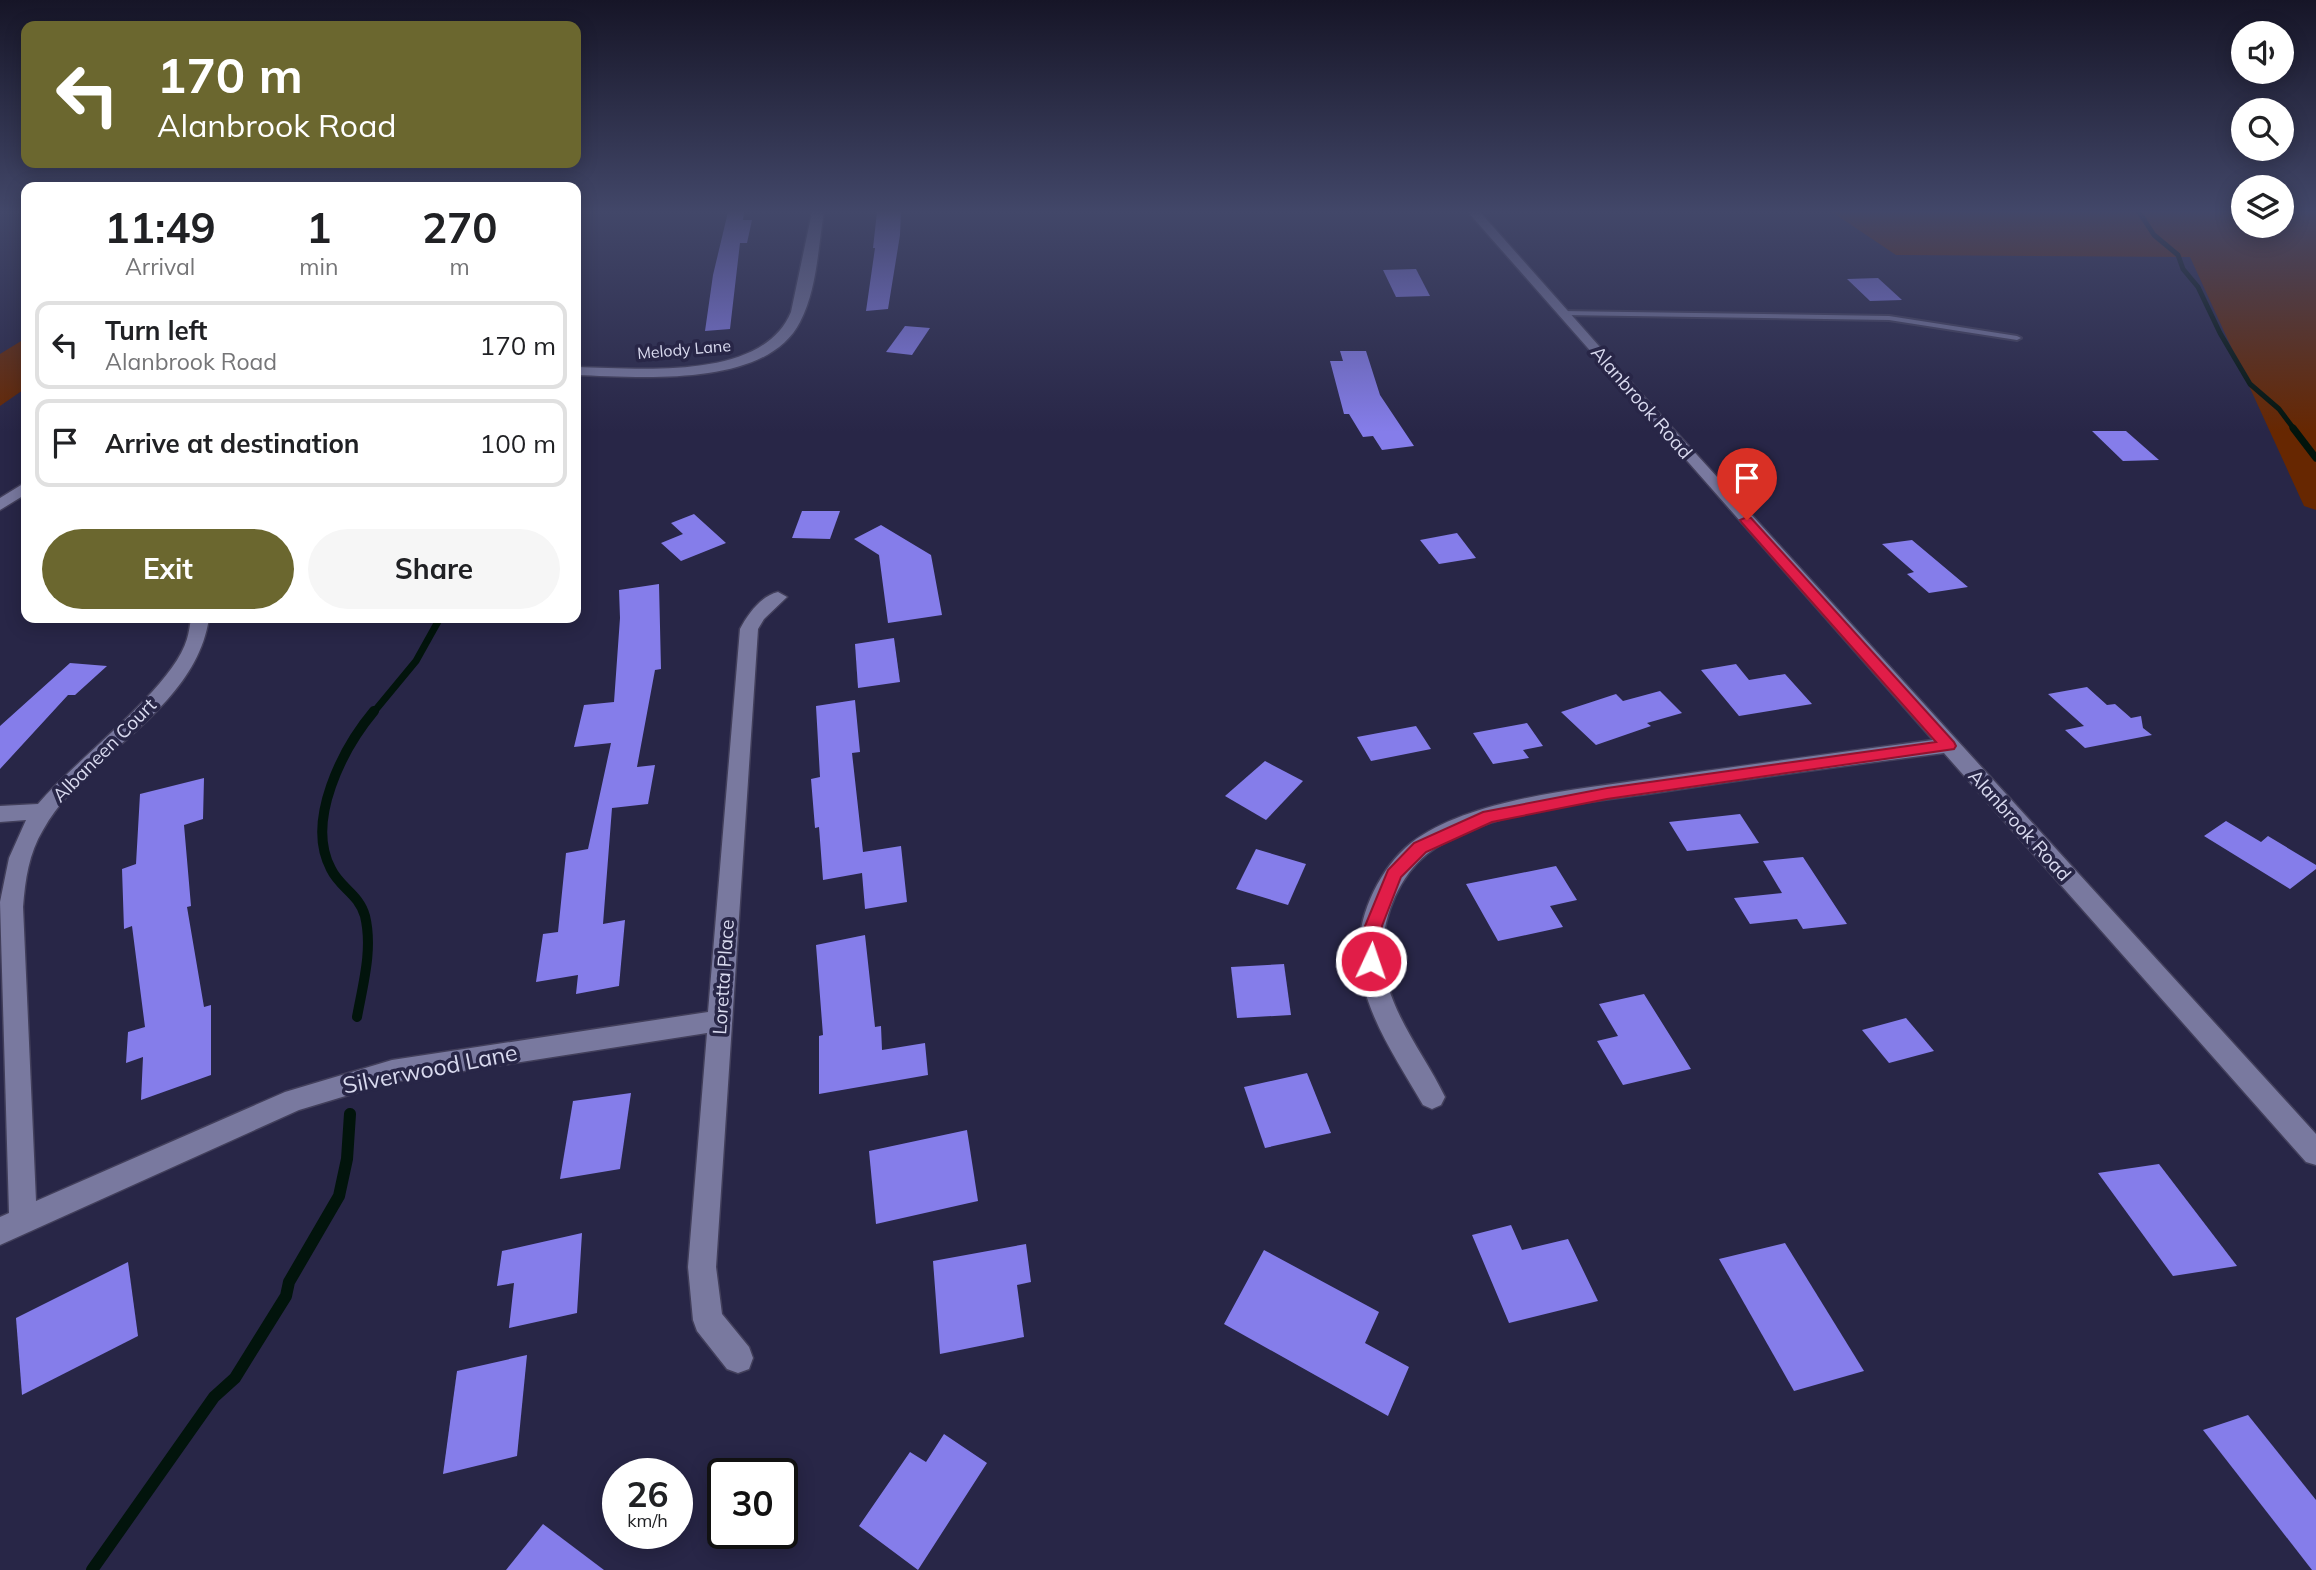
<!DOCTYPE html>
<html lang="en">
<head>
<meta charset="utf-8">
<style>
	:root { --surface:#fff; --page:#f6f6f6; --text:#202124; --muted:#757577; --line:#e0e0e0; --accent:#6b672f }
	body { margin:0; font-family:Mulish,sans-serif; background:var(--page); color:var(--text); height:100vh; display:flex; flex-direction:column; font-size:26px; white-space:nowrap }
	* { box-sizing:border-box; margin:0 }
	p { font-size:23px; color:var(--muted) }
	.icon { flex:none; width:38px; height:38px; fill:none; stroke:currentColor; stroke-width:2; stroke-linecap:round; stroke-linejoin:round }
	.map { position:relative; flex:1; overflow:hidden }
	.sheet { position:absolute; left:21px; top:182px; width:560px; height:441px; display:flex; flex-direction:column; background:var(--surface); border-radius:14px; box-shadow:0 4px 18px #0003 }
	.sheet>* { flex:none }
	.hud { position:absolute; left:21px; top:21px; width:560px; height:147px; border-radius:14px; box-shadow:0 4px 18px #0003; background:#6b672f; color:#fff; overflow:hidden }
	.tools { position:absolute; left:2231px; top:21px; display:grid; gap:14px }
	.tools a { display:grid; place-items:center; width:63px; height:63px; border-radius:50%; background:var(--surface); box-shadow:0 4px 18px #0003; font-size:35px }
	.speed { position:absolute; left:602px; top:1458px; display:flex; gap:14px; font-size:35px; font-weight:700; text-align:center }
	.speed>* { display:grid; place-content:center; width:91px; height:91px; border-radius:50%; background:var(--surface); box-shadow:0 4px 18px #0003; line-height:1 }
	.speed small { font-size:18px; font-weight:400 }
	.speed .limit { border:4px solid #111; border-radius:10px; background:#fff; color:#111 }
	.pin { position:absolute; display:grid; place-items:center; width:60px; height:60px; color:#fff; margin:-72px -30px; border-radius:50% 50% 50% 0; rotate:-45deg; box-shadow:0 0 7px #0007 }
	.pin .icon { rotate:45deg }
	.me { position:absolute; width:77px; margin:-38px; rotate:3deg; stroke-linejoin:round; filter:drop-shadow(0 0 5px #0008) }
	.turn { display:flex; align-items:center; gap:24px; height:147px; padding:0 21px; font-size:32px }
	.turn .icon { width:91px; height:91px; stroke-width:2.5 }
	.turn b { display:block; font-size:49px; line-height:60px }
	.eta { display:flex; justify-content:space-evenly; align-items:center; height:119px; text-align:center }
	.eta b { font-size:42px; font-weight:700; line-height:49px }
	.cta { display:flex; gap:14px; margin-top:auto; padding:14px 21px }
	.cta a { flex:1; height:80px; border-radius:42px; background:var(--accent); color:#fff; font-size:28px; font-weight:700; line-height:80px; text-align:center }
	.cta a+a { background:var(--page); color:var(--text) }
	ul { padding:0; list-style:none }
	li { display:flex; align-items:center; gap:21px; height:88px; margin:0 14px 10px; padding:0 7px; border:4px solid var(--line); border-radius:14px }
	li div { flex:1 }
	li b { display:block; font-size:26px }
	li em { font-style:normal }
	.map>svg:first-child { display:block }
	.green { fill:#672701 }
	.lines { fill:none; stroke-linecap:round; stroke-linejoin:round }
	.stream-far3 { stroke:#02140c; stroke-width:5 }
	.stream-far2 { stroke:#02140c; stroke-width:7 }
	.stream-far1 { stroke:#02140c; stroke-width:10 }
	.stream { stroke:#02140c; stroke-width:12 }
	.building { fill:#857dea }
	.lane-casing { stroke:#423f5b; stroke-width:4 }
	.street-casing { stroke:#423f5b; stroke-width:3 }
	.secondary-casing { stroke:#423f5b; stroke-width:3 }
	.lane { fill:#79799f; fill-rule:evenodd }
	.street { fill:#79799f; fill-rule:evenodd }
	.secondary { fill:#79799f; fill-rule:evenodd }
	.route { fill:#e11d48; stroke:#92132f; stroke-width:2 }
	.labels { text-anchor:middle; stroke-width:7; stroke-linejoin:round; paint-order:stroke }
	.far-street-label { font-size:16px; fill:#d9daef; stroke:#282647 }
	.street-label { font-size:19px; fill:#d9daef; stroke:#282647 }
	.near-street-label { font-size:23px; fill:#d9daef; stroke:#282647 }
</style>
</head>
<body>
<div class="map">
<svg width="2316" height="1570" viewBox="0 0 2316 1570">
	<rect width="100%" height="100%" fill="#282647"/>
	<g class="green">
		<polygon points="1832,212 2243,212 2244,226 2282,226 2282,212 2316,212 2316,510 2304,506 2190,257 1896,255"/>
		<polygon points="26,338 26,388 0,406 0,354"/>
	</g>
	<g class="lines">
		<polyline class="stream-far3" points="2139,212 2154,235 2178,255 2183,269 2198,287 2220,333 2250,384 2279,409 2294,429"/>
		<g class="stream-far2">
			<polyline points="2293,428 2316,458"/>
			<polyline points="373,713 416,661 440,618"/>
		</g>
		<path class="stream-far1" d="M 357,1017 C 363,984 373,949 365,916 C 359,894 340,888 331,869 C 305,821 343,748 374,711"/>
		<polyline class="stream" points="92,1570 214,1397 235,1378 286,1296 289,1282 339,1196 347,1159 350,1114"/>
	</g>
	<g class="building">
		<polygon points="728,212 744,212 743,220 752,220 747,243 740,243 730,329 705,331 713,275"/>
		<polygon points="877,212 901,212 900,235 888,309 866,311 875,248 873,248"/>
		<polygon points="1416,269 1430,296 1396,297 1383,270"/>
		<polygon points="1878,278 1902,300 1870,301 1847,279"/>
		<polygon points="905,326 930,328 912,355 886,352"/>
		<polygon points="1340,351 1366,351 1380,395 1414,446 1382,450 1373,436 1363,437 1349,414 1344,414 1330,361 1343,361"/>
		<polygon points="2092,431 2126,431 2159,460 2123,461"/>
		<polygon points="802,511 840,511 830,539 792,538"/>
		<polygon points="694,514 726,543 681,561 661,543 683,534 671,523"/>
		<polygon points="881,525 931,555 942,615 888,623 879,555 854,539"/>
		<polygon points="1457,533 1476,558 1439,564 1420,540"/>
		<polygon points="1912,540 1968,587 1929,593 1907,574 1914,572 1882,544"/>
		<polygon points="659,584 661,669 655,670 637,767 655,765 648,804 612,808 603,924 625,920 619,986 576,994 578,975 536,982 543,934 558,932 566,853 588,849 611,743 574,747 584,705 614,702 620,618 619,590"/>
		<polygon points="894,638 900,682 858,688 855,644"/>
		<polygon points="70,663 107,666 75,695 68,695 0,769 0,726"/>
		<polygon points="1736,664 1749,680 1785,674 1812,704 1739,716 1701,670"/>
		<polygon points="2087,687 2107,705 2115,704 2131,718 2141,716 2143,728 2152,735 2085,748 2065,730 2084,726 2048,694"/>
		<polygon points="1660,691 1682,713 1647,723 1651,726 1596,745 1561,712 1616,694 1623,701"/>
		<polygon points="855,700 860,752 852,753 863,852 901,846 907,902 865,909 862,873 823,880 819,827 815,828 811,779 820,777 816,706"/>
		<polygon points="1527,723 1543,746 1523,750 1529,758 1493,764 1473,733"/>
		<polygon points="1416,726 1431,749 1371,761 1357,737"/>
		<polygon points="1265,761 1303,781 1266,820 1225,796"/>
		<polygon points="204,778 203,819 184,825 191,906 187,907 204,1007 211,1005 211,1075 141,1100 143,1057 126,1063 128,1032 145,1027 132,926 124,929 122,869 136,864 140,794"/>
		<polygon points="1740,814 1759,843 1687,851 1669,822"/>
		<polygon points="2226,821 2261,842 2268,836 2316,865 2316,869 2290,889 2204,836"/>
		<polygon points="1256,849 1306,864 1288,905 1236,889"/>
		<polygon points="1803,857 1847,924 1803,929 1797,919 1750,924 1734,898 1782,893 1763,861"/>
		<polygon points="1556,866 1577,900 1550,906 1563,927 1498,941 1466,884"/>
		<polygon points="865,935 875,1027 881,1026 882,1050 925,1043 928,1075 819,1094 819,1036 823,1035 816,945"/>
		<polygon points="1284,964 1291,1015 1237,1018 1231,967"/>
		<polygon points="1644,994 1691,1069 1623,1085 1597,1041 1618,1036 1599,1004"/>
		<polygon points="1906,1018 1934,1051 1889,1063 1862,1030"/>
		<polygon points="1307,1073 1331,1133 1265,1148 1244,1087"/>
		<polygon points="631,1093 620,1169 560,1179 573,1101"/>
		<polygon points="967,1130 978,1201 876,1224 869,1151"/>
		<polygon points="2159,1164 2237,1266 2173,1276 2098,1173"/>
		<polygon points="1511,1225 1522,1250 1568,1239 1598,1301 1509,1323 1472,1235"/>
		<polygon points="582,1233 577,1313 509,1328 514,1283 497,1286 502,1251"/>
		<polygon points="1785,1243 1864,1371 1794,1391 1719,1259"/>
		<polygon points="1026,1244 1031,1282 1017,1285 1024,1337 940,1354 933,1261"/>
		<polygon points="1264,1250 1379,1312 1365,1343 1409,1367 1388,1416 1224,1324"/>
		<polygon points="128,1262 138,1336 22,1395 16,1318"/>
		<polygon points="527,1355 517,1456 443,1474 457,1371"/>
		<polygon points="2248,1415 2316,1500 2316,1570 2312,1570 2203,1430"/>
		<polygon points="944,1434 987,1463 918,1570 859,1526 910,1452 926,1462"/>
		<polygon points="543,1524 604,1570 506,1570"/>
	</g>
	<g class="lines">
		<g class="lane-casing">
			<polygon id="lane" points="1560,311 1889,316 2017,336 2021,338 2017,340 1889,320 1563,315 1559,313"/>
		</g>
		<g class="street-casing">
			<g id="street">
				<path d="M 812,212 L 824,212 C 818,247 817,290 800,322 C 766,389 639,377 576,375 L 576,367 C 638,368 762,382 791,312 Z"/>
				<path d="M 1468,212 L 1480,212 L 1646,399 L 2316,1134 L 2316,1165 L 2306,1162 L 1944,753 C 1849,765 1755,778 1661,792 C 1588,803 1486,809 1427,854 C 1400,876 1384,913 1383,947 C 1381,1004 1422,1049 1445,1097 L 1441,1105 L 1432,1109 L 1423,1105 C 1396,1058 1359,1007 1359,950 C 1359,912 1381,867 1411,843 C 1470,798 1582,789 1655,778 C 1747,765 1840,752 1933,740 Z"/>
				<path d="M 778,592 L 787,597 L 764,619 L 758,629 L 716,1267 L 722,1314 L 749,1347 L 753,1358 L 749,1369 L 738,1373 L 727,1369 L 697,1331 L 693,1320 L 688,1267 L 707,1033 L 392,1082 L 299,1110 L 0,1245 L 0,1217 L 9,1213 L 0,902 L 9,858 L 26,820 L 0,822 L 0,806 L 38,804 C 74,761 173,688 187,639 C 189,632 190,625 191,618 L 209,618 C 195,712 86,752 43,830 C 29,853 25,880 23,907 L 36,1201 L 285,1092 L 392,1060 L 708,1012 L 740,629 C 748,614 761,596 778,592 Z"/>
			</g>
		</g>
		<g class="secondary-casing">
			<polygon id="secondary" points="26,482 26,494 0,510 0,498"/>
		</g>
		<use href="#lane" class="lane"/>
		<use href="#street" class="street"/>
		<use href="#secondary" class="secondary"/>
	</g>
	<linearGradient id="sky" x2="0" y2="1"><stop stop-color="#161527"/><stop offset="0.49" stop-color="#424769"/><stop offset="1" stop-color="#424769" stop-opacity="0"/></linearGradient>
	<rect width="2316" height="432" fill="url(#sky)"/>
	<polygon class="route" points="1747,517 1751,518 1954,742 1956,746 1954,749 1607,799 1492,822 1426,852 1401,877 1382,926 1381,961 1378,967 1371,969 1365,967 1362,961 1365,926 1388,870 1414,843 1483,812 1607,788 1936,742 1742,523 1740,520"/>
	<g class="labels">
		<g class="far-street-label">
			<text transform="translate(684 349) rotate(-5)" y="6">Melody Lane</text>
		</g>
		<g class="street-label">
			<text transform="translate(1642 402) rotate(49)" y="7">Alanbrook Road</text>
			<text transform="translate(104 750) rotate(-45)" y="7">Albaneen Court</text>
			<text transform="translate(2020 825) rotate(48)" y="7">Alanbrook Road</text>
			<text transform="translate(723 977) rotate(-86)" y="7">Loretta Place</text>
		</g>
		<g class="near-street-label">
			<text transform="translate(430 1069) rotate(-11)" y="8">Silverwood Lane</text>
		</g>
	</g>
</svg>
<div class="tools">
<a><svg class="icon" aria-label="sound" viewBox="0 0 24 24"><path d="M4 9h4l5-4v14l-5-4H4zM17 9q2 3 0 6"/></svg></a>
<a><svg class="icon" aria-label="search" viewBox="0 0 24 24"><circle cx="10" cy="10" r="6"/><path d="M15 15l6 6"/></svg></a>
<a><svg class="icon" aria-label="layers" viewBox="0 0 24 24"><path d="M12 4l9 5-9 5-9-5zM3 14l9 5 9-5"/></svg></a>
</div>
<div class="speed"><div>26<small>km/h</small></div><div class="limit">30</div></div>
<div class="pin" style="left:1747px;top:520px;background:#d93025"><svg class="icon" aria-label="arrive" viewBox="0 0 24 24"><path d="M6 21V4h12l-3 4 3 4H6"/></svg></div>
<svg class="me" style="left:1371px;top:961px" viewBox="-20 -20 40 40"><circle r="17" fill="#e11d48" stroke="#fff" stroke-width="3"/><path d="M0-11L8 9 0 5-8 9z" fill="#fff"/></svg>
<div class="hud">
<div class="turn"><svg class="icon" aria-label="left" viewBox="0 0 24 24"><path d="M17 20v-9H6M10 6l-5 5 5 5"/></svg><div><b>170 m</b>Alanbrook Road</div></div>
</div>
<section class="sheet">
<div class="eta">
<div><b>11:49</b><p>Arrival</p></div>
<div><b>1</b><p>min</p></div>
<div><b>270</b><p>m</p></div>
</div>
<ul>
<li><svg class="icon" aria-label="left" viewBox="0 0 24 24"><path d="M17 20v-9H6M10 6l-5 5 5 5"/></svg><div><b>Turn left</b><p>Alanbrook Road</p></div><em>170 m</em></li>
<li><svg class="icon" aria-label="arrive" viewBox="0 0 24 24"><path d="M6 21V4h12l-3 4 3 4H6"/></svg><div><b>Arrive at destination</b></div><em>100 m</em></li>
</ul>
<div class="cta"><a>Exit</a><a>Share</a></div>
</section>
</div>
</body>
</html>
